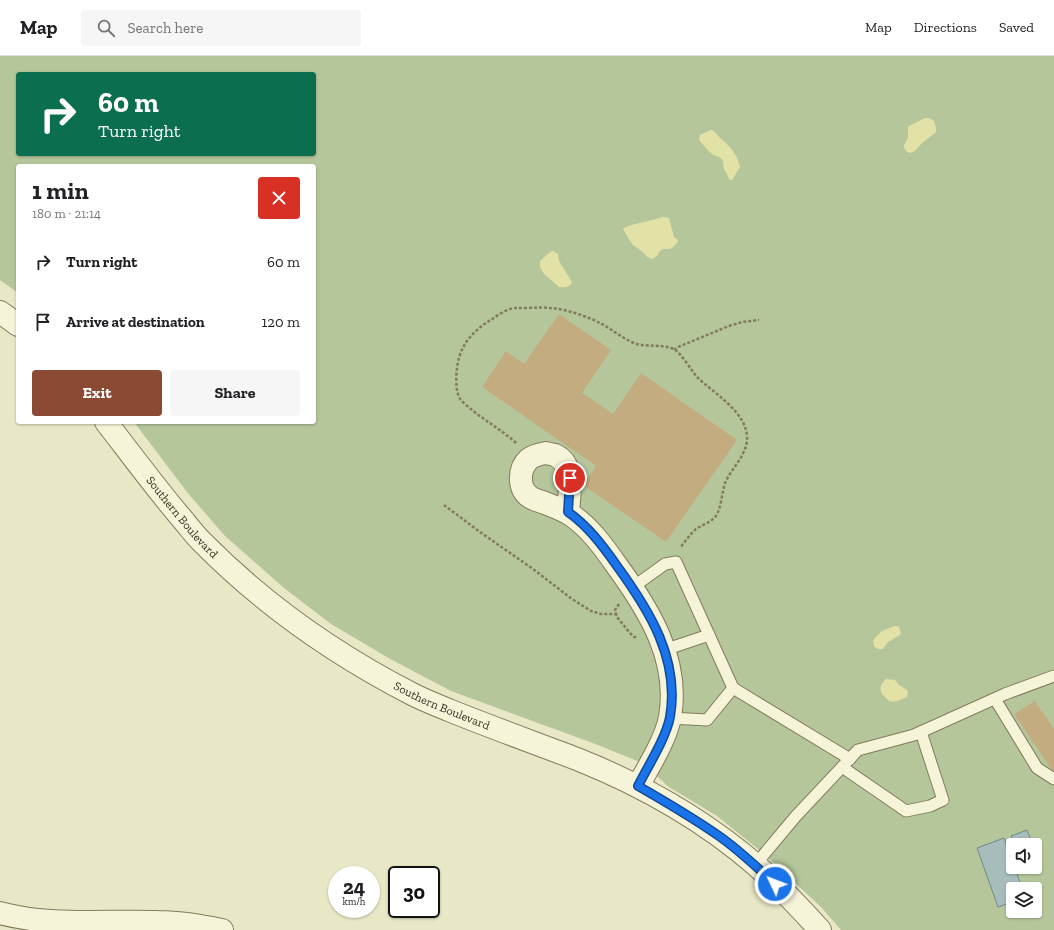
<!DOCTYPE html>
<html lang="en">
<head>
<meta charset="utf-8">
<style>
	:root { --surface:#fff; --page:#f6f6f6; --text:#202124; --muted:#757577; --line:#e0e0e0; --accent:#8b4a34 }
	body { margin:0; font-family:"Zilla Slab",serif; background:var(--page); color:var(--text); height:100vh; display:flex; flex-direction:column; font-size:15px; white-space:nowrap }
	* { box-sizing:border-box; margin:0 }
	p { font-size:13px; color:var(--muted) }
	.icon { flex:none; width:22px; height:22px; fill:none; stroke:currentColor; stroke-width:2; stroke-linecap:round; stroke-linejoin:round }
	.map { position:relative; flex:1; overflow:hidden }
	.side { position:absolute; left:16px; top:108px; width:300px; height:260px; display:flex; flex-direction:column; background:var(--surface); border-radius:4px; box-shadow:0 1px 3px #0004 }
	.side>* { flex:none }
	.top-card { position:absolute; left:16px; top:16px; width:300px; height:84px; border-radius:4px; box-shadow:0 1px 3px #0004; background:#0b6e4f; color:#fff; overflow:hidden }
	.controls { position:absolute; left:1006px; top:782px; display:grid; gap:8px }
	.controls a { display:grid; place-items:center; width:36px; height:36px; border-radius:4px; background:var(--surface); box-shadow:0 1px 3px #0004; font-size:20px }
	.speed { position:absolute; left:328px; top:810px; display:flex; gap:8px; font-size:20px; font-weight:700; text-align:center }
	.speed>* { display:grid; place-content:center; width:52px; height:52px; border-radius:50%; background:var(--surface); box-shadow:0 1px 3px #0004; line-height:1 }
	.speed small { font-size:10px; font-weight:400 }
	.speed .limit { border:2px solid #111; border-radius:6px; background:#fff; color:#111 }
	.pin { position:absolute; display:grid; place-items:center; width:34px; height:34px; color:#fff; margin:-17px; border:2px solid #fff; border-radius:50%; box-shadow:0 1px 4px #0007 }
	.me { position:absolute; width:44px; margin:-22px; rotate:313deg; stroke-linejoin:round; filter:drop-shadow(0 0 3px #0008) }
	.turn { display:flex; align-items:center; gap:14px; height:84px; padding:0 16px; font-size:18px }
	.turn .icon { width:52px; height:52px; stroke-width:2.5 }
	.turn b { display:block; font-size:28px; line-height:34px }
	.round { display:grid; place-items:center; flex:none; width:42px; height:42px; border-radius:4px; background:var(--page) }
	.headline { display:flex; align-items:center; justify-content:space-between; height:68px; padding:0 16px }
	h1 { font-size:24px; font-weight:800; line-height:30px }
	.primary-button { display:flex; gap:8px; margin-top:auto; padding:8px 16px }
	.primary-button a { flex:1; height:46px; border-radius:4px; background:var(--accent); color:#fff; font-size:16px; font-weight:800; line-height:46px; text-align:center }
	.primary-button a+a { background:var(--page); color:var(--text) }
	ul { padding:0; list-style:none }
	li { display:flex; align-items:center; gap:12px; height:60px; padding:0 16px }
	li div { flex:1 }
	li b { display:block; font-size:15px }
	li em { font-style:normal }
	header { display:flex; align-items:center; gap:24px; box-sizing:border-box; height:56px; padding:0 20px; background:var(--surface); border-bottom:1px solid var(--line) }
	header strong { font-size:19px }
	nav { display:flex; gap:22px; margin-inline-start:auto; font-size:14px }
	.search { width:280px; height:36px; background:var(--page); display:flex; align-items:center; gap:10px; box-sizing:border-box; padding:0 14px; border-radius:4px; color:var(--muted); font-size:15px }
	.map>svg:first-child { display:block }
	.green { fill:#b6c69b; fill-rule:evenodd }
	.sand { fill:#e2e2a6 }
	.water { fill:#a7bdbc; stroke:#6e8a8a }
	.building { fill:#c3ad80 }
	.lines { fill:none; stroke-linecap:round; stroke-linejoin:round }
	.service-casing { stroke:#827b5d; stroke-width:13 }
	.minor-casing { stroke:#827b5d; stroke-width:24 }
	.path { stroke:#827b5d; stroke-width:2.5; stroke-dasharray:3 2; stroke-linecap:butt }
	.service { stroke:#f5f4d8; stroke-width:11 }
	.minor { stroke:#f5f4d8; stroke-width:22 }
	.route-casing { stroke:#114b97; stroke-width:10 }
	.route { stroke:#1a73e8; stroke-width:7 }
	.labels { text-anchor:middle; stroke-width:4; stroke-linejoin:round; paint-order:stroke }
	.street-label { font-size:12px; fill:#342f20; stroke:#f1f0d4 }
</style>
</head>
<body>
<header>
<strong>Map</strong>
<div class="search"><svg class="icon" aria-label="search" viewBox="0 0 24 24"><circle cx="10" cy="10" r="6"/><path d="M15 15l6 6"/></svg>Search here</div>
<nav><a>Map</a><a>Directions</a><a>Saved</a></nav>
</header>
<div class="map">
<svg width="1054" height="874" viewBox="0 0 1054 874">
	<rect width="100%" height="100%" fill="#e9e8c6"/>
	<path class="green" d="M 0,0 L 1054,0 L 1054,874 L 841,874 L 820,850 L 764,798 L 717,760 L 669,731 L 642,707 L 598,689 L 451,635 L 392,604 L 331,568 L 284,532 L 225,480 L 187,436 L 134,366 L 314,366 L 314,110 L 18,110 L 18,237 L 0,224 ZM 18,18 L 314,18 L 314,98 L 18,98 ZM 1013,789 L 1035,789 L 1035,811 L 1013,811 ZM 1013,833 L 1035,833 L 1035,855 L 1013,855 Z"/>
	<g class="sand">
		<path d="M 925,62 L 929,62 L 934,65 L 936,72 L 936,76 L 921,88 L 915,95 L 910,97 C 906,96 904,93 904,89 L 908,82 L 908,72 L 909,70 Z"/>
		<path d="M 711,74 C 715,75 717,79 720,82 C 729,89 738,99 740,111 L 732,124 L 730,124 C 728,120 726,117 724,113 C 723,109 724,107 722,104 C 720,100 718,101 714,99 C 711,98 700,86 699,83 L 700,79 Z"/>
		<path d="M 663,161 L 669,162 L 674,181 L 678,184 L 678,186 L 672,192 L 669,193 L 663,193 L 660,195 L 657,200 L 652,203 L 647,201 L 644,197 L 632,188 L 623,173 L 624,172 C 634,167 651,165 663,161 Z"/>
		<path d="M 552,195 L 555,196 L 558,198 L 559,205 L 572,226 C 570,231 564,232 559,231 L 544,218 L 540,211 L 540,205 L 549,197 Z"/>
		<path d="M 895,570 L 897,570 L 899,571 L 901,577 L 900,579 L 888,586 L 883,593 C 876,594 872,590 874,583 L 882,575 Z"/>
		<path d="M 886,623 L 895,624 L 899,629 L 907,634 L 908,636 L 907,641 C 901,643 893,649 887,643 C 885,641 884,639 882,638 C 879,632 881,627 886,623 Z"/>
	</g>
	<g class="water">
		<polygon points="1027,774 1033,789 1014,789 1011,780"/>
		<polygon points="1004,782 1013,806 1013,811 1015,811 1022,833 1013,833 1013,846 998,851 977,792"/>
	</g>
	<g class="building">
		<polygon points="559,258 611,294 582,337 613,358 641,317 737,384 666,486 583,429 596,410 482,331 506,295 524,308"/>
		<polygon points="1035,645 1054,673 1054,717 1014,658"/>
	</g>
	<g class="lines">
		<g class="service-casing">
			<g id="service">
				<polyline points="633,531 665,508 676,506 733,632 850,703"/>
				<polyline points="664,594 709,579"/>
				<polyline points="995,643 1037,712 1054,723"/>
				<polyline points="670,662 707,664 733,632"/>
				<polyline points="842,711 906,755 930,750 943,744 921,676"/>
				<polyline points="755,809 796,760 858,694 914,679 1005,638 1054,620"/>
			</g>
		</g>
		<g class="minor-casing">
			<g id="minor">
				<polyline points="0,256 18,269"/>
				<path id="s1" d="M 106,366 C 130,397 153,428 178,458 C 186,467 193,477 201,485 C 263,548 336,599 414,639 C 426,645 439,650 451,655 C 493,672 535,687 577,703 C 642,729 704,764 757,810 C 779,830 800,852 820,874"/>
				<path d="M 546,397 C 549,398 552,398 555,399 C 576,409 569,439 568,457 C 560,453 553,450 545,447 C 540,445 534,444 530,441 C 518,433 518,413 529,403 C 534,399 540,398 546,397 Z"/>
				<path d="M 568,457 C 588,469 603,490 617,510 C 649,554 680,604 670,661 C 666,683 649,710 638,730"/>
				<path d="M 0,857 C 52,871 105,864 158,866 C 180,866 201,870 222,874"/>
			</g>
		</g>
		<g class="path">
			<polyline points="674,294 678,291 729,270 742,266 759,264"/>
			<path d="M 516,387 C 503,375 487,366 472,354 C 469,351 464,348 461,344 C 454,336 456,312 459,302 C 463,286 475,274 489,265 C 497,260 507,252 516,252 C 518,252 520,252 523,252 C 532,252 541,251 550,252 C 566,253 586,260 600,267 C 612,273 624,284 637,288 C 649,291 662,288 674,293 C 681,297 691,314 697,321 C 713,337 749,357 747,384 C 746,400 731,413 725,427 C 722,436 721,456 714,462 C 709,467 702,469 696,473 C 690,478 685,486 680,492"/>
			<polyline points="444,449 480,476 533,513 572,543 591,555 601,558 616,558"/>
			<polyline points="619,548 615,554 617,561 629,576 634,581 638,581"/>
		</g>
		<use href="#service" class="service"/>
		<use href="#minor" class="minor"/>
	</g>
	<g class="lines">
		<g class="route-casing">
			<path id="route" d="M 570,422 L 568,456 C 588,470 603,490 617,510 C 649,554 680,603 670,661 C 666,682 648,710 638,730 C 666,746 693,762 719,780 C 739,794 757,811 775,828"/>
		</g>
		<use href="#route" class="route"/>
	</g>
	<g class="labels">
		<g class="street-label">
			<text dy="4" stroke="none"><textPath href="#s1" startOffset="122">Southern Boulevard</textPath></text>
			<text dy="4" stroke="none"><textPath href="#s1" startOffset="446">Southern Boulevard</textPath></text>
		</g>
	</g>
</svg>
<div class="controls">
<a><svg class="icon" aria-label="sound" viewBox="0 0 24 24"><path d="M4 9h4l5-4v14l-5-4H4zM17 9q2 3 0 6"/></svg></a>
<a><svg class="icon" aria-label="layers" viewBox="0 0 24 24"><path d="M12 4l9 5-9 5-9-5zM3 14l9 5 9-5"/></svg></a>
</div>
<div class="speed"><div>24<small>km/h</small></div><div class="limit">30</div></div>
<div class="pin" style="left:570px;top:422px;background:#d93025"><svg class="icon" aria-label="arrive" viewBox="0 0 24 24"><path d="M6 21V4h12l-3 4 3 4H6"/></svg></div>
<svg class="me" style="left:775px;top:828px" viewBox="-20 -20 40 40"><circle r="17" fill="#1a73e8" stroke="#fff" stroke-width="3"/><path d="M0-11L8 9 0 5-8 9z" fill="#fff"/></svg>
<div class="top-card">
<div class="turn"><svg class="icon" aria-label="right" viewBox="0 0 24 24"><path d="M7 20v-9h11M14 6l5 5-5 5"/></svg><div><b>60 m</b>Turn right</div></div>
</div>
<section class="side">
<div class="headline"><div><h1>1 min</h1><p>180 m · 21:14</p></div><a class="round" style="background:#d93025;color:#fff"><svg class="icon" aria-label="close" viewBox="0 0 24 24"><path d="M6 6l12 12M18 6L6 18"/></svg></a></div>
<ul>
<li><svg class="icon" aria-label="right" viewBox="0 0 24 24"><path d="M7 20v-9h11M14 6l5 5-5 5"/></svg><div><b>Turn right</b></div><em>60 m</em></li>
<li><svg class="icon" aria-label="arrive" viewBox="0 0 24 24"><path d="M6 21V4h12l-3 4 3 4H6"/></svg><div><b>Arrive at destination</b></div><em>120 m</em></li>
</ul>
<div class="primary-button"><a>Exit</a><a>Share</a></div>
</section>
</div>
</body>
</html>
